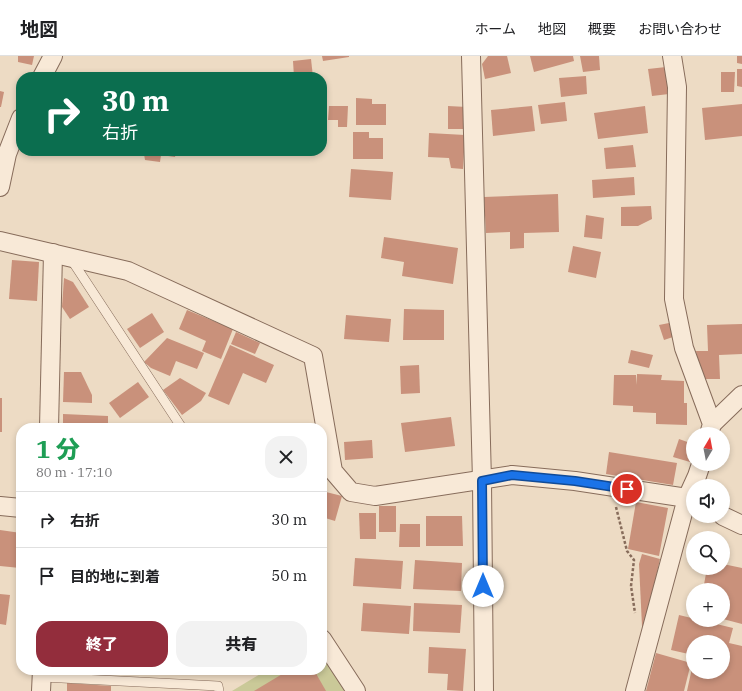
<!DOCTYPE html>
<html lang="ja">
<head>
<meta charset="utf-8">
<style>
	:root { --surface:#fff; --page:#f2f2f2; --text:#202124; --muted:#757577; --line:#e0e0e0; --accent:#932d3c }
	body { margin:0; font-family:"IBM Plex Serif","Noto Sans JP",serif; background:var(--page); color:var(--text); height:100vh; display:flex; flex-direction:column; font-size:15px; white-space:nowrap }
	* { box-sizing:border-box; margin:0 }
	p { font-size:13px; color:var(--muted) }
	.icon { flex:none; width:22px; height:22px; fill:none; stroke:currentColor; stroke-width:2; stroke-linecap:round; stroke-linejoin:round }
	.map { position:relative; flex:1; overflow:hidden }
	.side { position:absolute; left:16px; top:367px; width:311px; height:252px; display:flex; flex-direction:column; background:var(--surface); border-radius:16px; box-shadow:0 2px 6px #0003 }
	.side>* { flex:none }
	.guide { position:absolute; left:16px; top:16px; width:311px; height:84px; border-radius:16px; box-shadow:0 2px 6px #0003; background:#0b6e4f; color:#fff; overflow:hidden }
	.needle { width:26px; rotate:10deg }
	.tools { position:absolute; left:686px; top:371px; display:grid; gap:8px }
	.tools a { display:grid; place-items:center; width:44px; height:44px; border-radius:50%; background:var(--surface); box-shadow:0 2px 6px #0003; font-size:20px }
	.pin { position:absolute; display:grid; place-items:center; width:34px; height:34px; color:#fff; margin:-17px; border:2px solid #fff; border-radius:50%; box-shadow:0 1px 4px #0007 }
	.me { position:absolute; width:44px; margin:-22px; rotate:0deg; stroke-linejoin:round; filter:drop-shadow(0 0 3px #0008) }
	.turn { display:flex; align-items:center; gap:14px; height:84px; padding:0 20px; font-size:18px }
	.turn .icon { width:52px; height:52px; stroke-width:2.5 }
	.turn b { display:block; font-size:28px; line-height:34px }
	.round { display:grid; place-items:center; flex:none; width:42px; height:42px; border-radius:16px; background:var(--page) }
	.summary { display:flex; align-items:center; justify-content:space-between; height:68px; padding:0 20px }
	h1 { font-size:24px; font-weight:800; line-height:30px; color:#1e9e55 }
	.button { display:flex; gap:8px; margin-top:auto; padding:8px 20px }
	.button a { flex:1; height:46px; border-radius:16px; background:var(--accent); color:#fff; font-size:16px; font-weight:800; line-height:46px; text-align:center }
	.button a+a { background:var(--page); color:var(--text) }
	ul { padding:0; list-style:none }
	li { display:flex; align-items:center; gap:12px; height:56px; padding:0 20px; border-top:1px solid var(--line) }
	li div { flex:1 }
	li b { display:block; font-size:15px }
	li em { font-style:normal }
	header { display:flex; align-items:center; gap:24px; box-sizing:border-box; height:56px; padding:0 20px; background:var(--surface); border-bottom:1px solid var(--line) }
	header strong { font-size:19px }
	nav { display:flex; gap:22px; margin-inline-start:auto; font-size:14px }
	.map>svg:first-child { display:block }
	.green { fill:#cac998 }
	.building { fill:#c9917b }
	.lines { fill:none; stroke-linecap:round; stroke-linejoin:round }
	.lane-casing { stroke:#876c5b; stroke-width:10 }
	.street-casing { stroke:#876c5b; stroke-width:20 }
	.path { stroke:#876c5b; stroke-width:2.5; stroke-dasharray:3 2; stroke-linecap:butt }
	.lane { stroke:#f8e9d7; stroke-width:9 }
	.street { stroke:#f8e9d7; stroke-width:18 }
	.route-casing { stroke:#114b97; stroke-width:10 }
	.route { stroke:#1a73e8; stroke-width:7 }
</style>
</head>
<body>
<header>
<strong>地図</strong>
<nav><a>ホーム</a><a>地図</a><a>概要</a><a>お問い合わせ</a></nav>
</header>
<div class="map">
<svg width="742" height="635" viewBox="0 0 742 635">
	<rect width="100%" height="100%" fill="#eddbc4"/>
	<polygon class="green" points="322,591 352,635 232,635 267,614 322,614"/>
	<g class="building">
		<polygon points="18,0 34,0 32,9 18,6"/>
		<polygon points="322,0 349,0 349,1 323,5"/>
		<polygon points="488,0 507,0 511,17 485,23 482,8"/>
		<polygon points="530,0 573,0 574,5 534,16"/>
		<polygon points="580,0 599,0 600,14 583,16"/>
		<polygon points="737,0 742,0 742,8 737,7"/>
		<polygon points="311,3 313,21 294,21 293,5"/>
		<polygon points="666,11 669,38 652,40 648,13"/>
		<polygon points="737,13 742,13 742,31 737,30"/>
		<polygon points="721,16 735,16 734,36 721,36"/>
		<polygon points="586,20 587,38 561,41 559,22"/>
		<polygon points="0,35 4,36 1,51 0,51"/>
		<polygon points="356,42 372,43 372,48 386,48 386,69 356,69"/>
		<polygon points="565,46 567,65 541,68 538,49"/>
		<polygon points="742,48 742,80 705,84 702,52"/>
		<polygon points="329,50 348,50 347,71 338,71 338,64 328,64"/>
		<polygon points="448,50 467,51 467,73 448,73"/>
		<polygon points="532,50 535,75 493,80 491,54"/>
		<polygon points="645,50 648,77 598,83 594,57"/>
		<polygon points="353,76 369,76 369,82 383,82 383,103 353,103"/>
		<polygon points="429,77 465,79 463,113 451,112 449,102 428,101"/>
		<polygon points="633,89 636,111 606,113 604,92"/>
		<polygon points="128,95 176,95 175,101 161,99 160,106 145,104 144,98"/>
		<polygon points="351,113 393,116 391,144 349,141"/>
		<polygon points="634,121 635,139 593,142 592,124"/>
		<polygon points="558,138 559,176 524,177 524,192 510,193 510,176 486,177 484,141"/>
		<polygon points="651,150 652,163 638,170 621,170 621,151"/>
		<polygon points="586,159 604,162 602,183 584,181"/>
		<polygon points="384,181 458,192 453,228 402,220 404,206 381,202"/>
		<polygon points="573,190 601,196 596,222 568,216"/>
		<polygon points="12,204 39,206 37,245 9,243"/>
		<polygon points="64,222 73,226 89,251 70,263 62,251"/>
		<polygon points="404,253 444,254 444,284 403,284"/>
		<polygon points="187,254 233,273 221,303 202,295 206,285 179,273"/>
		<polygon points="152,257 164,276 140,292 127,273"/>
		<polygon points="346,259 391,263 389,286 344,283"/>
		<polygon points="669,267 673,281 664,284 659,269"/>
		<polygon points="742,268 742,298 719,299 720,323 704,323 697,304 696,295 708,295 707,269"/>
		<polygon points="236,276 260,287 255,298 231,288"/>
		<polygon points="167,282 204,297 197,313 176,305 170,320 151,312 144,306"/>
		<polygon points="230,289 274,309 266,327 243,317 229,349 208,340"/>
		<polygon points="631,294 653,299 649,312 628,307"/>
		<polygon points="419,309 420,337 401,338 400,310"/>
		<polygon points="64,316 81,316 92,339 92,347 63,346"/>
		<polygon points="637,318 662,319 661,324 684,325 684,347 687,347 687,369 656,368 656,357 633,356 633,350 613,349 614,319 636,319 637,329"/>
		<polygon points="180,322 206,337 201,345 182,359 163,334"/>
		<polygon points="138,326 149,341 120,362 109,347"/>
		<rect x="0" y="342" width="2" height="34"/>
		<polygon points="63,358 108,360 108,372 63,372"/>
		<polygon points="451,361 455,390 405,396 401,367"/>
		<polygon points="679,383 693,388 690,406 673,401"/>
		<polygon points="372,384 373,402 345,404 344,386"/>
		<polygon points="609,396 677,407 673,429 606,418"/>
		<polygon points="326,436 342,440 335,465 322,461 322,450"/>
		<polygon points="636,446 668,452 659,500 628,493"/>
		<rect x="379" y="450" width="17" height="26"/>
		<polygon points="359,457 376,457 376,483 360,483"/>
		<polygon points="426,460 462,460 463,490 426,490"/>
		<polygon points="400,468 420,468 420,491 399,491"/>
		<polygon points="0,474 21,477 20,512 0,510"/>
		<polygon points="642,498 660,503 645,571 642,570 639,508"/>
		<polygon points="355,502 403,505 401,533 353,530"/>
		<polygon points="415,504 462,507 461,535 413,533"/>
		<polygon points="723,508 742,512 742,568 723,563 723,534 703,534 707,512 723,512"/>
		<polygon points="0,538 10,539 6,569 0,568"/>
		<polygon points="363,547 411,550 409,578 361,575"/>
		<polygon points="414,547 462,549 460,577 413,575"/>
		<polygon points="679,559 733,572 729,587 742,590 742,635 687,635 692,612 693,616 723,616 723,586 693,586 693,599 671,594"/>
		<polygon points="429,591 466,593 463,635 447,634 448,618 428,617"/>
		<polygon points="656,597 691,607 684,635 646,635"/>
		<polygon points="289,614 314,614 326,635 254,635"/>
		<polygon points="67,627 111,630 111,635 67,635"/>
	</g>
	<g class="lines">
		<g class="lane-casing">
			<g id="lane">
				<polyline points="71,203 182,372"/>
				<polyline points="42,621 218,630 219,635"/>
			</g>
		</g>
		<g class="street-casing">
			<g id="street">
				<polyline points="471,0 482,425 484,635"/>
				<polyline points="672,0 677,31 674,243 684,292 712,368 709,378"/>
				<polyline points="42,21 53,0"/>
				<polyline points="0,131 7,98 21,62"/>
				<polyline points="0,185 128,215 313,300 333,415 351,436 375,440 512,419 575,425 687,442 693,445"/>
				<polyline points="712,368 742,339"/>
				<polyline points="49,372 53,197"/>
				<polyline points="0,450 21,452"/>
				<polyline points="723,460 742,469"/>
				<polyline points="322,583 356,635"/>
				<polyline points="41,635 42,614"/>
				<polyline points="635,635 687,442 697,420 701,408"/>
			</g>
		</g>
		<polyline class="path" points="616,451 627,495 634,504 631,530 635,557"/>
		<use href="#lane" class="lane"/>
		<use href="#street" class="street"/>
	</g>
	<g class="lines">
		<g class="route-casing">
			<polyline id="route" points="483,530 482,425 512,419 575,425 627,433"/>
		</g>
		<use href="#route" class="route"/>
	</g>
</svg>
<div class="tools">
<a><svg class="needle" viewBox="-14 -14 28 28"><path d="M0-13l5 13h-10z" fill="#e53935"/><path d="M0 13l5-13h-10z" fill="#757577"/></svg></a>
<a><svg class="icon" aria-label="sound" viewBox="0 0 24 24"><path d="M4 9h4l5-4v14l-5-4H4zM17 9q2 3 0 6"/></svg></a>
<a><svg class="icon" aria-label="search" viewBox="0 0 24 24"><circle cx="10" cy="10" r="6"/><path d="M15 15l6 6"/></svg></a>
<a>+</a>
<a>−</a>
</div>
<div class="pin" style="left:627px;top:433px;background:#d93025"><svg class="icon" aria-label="arrive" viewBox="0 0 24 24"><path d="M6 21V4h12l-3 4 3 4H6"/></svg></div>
<svg class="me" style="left:483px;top:530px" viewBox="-20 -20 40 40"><circle r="19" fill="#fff"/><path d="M0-13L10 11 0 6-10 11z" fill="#1a73e8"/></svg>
<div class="guide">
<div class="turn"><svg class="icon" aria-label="right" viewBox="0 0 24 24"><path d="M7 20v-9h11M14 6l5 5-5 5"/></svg><div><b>30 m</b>右折</div></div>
</div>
<section class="side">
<div class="summary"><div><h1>1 分</h1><p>80 m · 17:10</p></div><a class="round"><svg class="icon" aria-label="close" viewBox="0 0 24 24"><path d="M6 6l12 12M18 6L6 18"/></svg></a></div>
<ul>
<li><svg class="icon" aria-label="right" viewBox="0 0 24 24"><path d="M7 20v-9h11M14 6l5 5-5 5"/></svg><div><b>右折</b></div><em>30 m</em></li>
<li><svg class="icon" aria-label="arrive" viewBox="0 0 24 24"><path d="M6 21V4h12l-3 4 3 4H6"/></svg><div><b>目的地に到着</b></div><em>50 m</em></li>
</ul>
<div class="button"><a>終了</a><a>共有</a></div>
</section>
</div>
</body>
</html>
